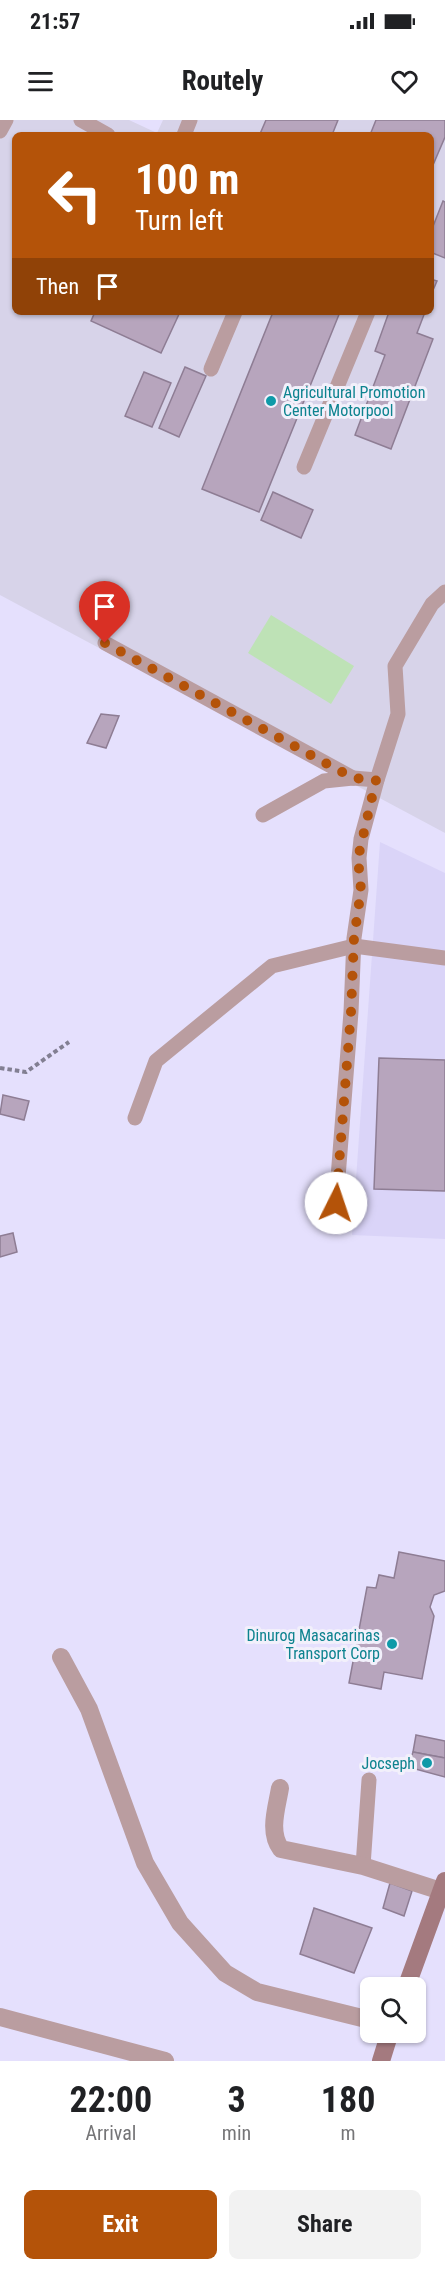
<!DOCTYPE html>
<html lang="en">
<head>
<meta charset="utf-8">
<style>
	:root { --surface:#fff; --page:#f2f2f2; --text:#202124; --muted:#757577; --accent:#b45309 }
	body { margin:0; font-family:"Roboto Condensed",sans-serif; background:var(--page); color:var(--text); height:100vh; display:flex; flex-direction:column; font-size:22px; white-space:nowrap }
	* { box-sizing:border-box; margin:0 }
	p { font-size:20px; color:var(--muted) }
	.icon { flex:none; width:33px; height:33px; fill:none; stroke:currentColor; stroke-width:2; stroke-linecap:round; stroke-linejoin:round }
	.map { position:relative; height:1941px; overflow:hidden }
	.drawer { display:flex; flex-direction:column; background:var(--surface); flex:1 }
	.drawer>* { flex:none }
	.guide { position:absolute; left:12px; top:12px; width:422px; height:183px; border-radius:9px; box-shadow:0 2px 4px #0004; background:#b45309; color:#fff; overflow:hidden }
	.tools { position:absolute; left:360px; top:1857px; display:grid; gap:12px }
	.tools a { display:grid; place-items:center; width:66px; height:66px; border-radius:9px; background:var(--surface); box-shadow:0 2px 4px #0004; font-size:30px }
	.pin { position:absolute; display:grid; place-items:center; width:51px; height:51px; color:#fff; margin:-62px -26px; border-radius:50% 50% 50% 0; rotate:-45deg; box-shadow:0 0 6px #0007 }
	.pin .icon { rotate:45deg }
	.me { position:absolute; width:66px; margin:-33px; rotate:4deg; stroke-linejoin:round; filter:drop-shadow(0 0 4px #0008) }
	.turn { display:flex; align-items:center; gap:21px; height:126px; padding:0 24px; font-size:27px }
	.turn .icon { width:78px; height:78px; stroke-width:2.5 }
	.turn b { display:block; font-size:42px; line-height:51px }
	.then { display:flex; align-items:center; height:57px; padding:0 24px; background:#0003; gap:12px; font-size:22px }
	.eta { display:flex; justify-content:space-evenly; align-items:center; height:102px; text-align:center }
	.eta b { font-size:36px; font-weight:700; line-height:42px }
	.action { display:flex; gap:12px; margin-top:auto; padding:12px 24px }
	.action a { flex:1; height:69px; border-radius:9px; background:var(--accent); color:#fff; font-size:24px; font-weight:700; line-height:69px; text-align:center }
	.action a+a { background:var(--page); color:var(--text) }
	.status { display:flex; justify-content:space-between; align-items:center; height:42px; padding:0 30px; background:var(--surface); direction:ltr }
	.status svg { height:16px; fill:currentColor }
	header { display:flex; justify-content:space-between; align-items:center; height:78px; padding:0 24px; background:var(--surface); font-size:27px; font-weight:700 }
	.map>svg:first-child { display:block }
	.commercial { fill:#d7d3e9; fill-rule:evenodd }
	.built { fill:#dad4f8 }
	.green { fill:#bee2b6 }
	.building { fill:#b7a5bd; stroke:#8e7d94; stroke-width:1.5 }
	.lines { fill:none; stroke-linecap:round; stroke-linejoin:round }
	.path { stroke:#827f92; stroke-width:4; stroke-dasharray:4.5 3; stroke-linecap:butt }
	.service { stroke:#ba9da0; stroke-width:15 }
	.minor { stroke:#ba9da0; stroke-width:18 }
	.secondary { stroke:#a47a7f; stroke-width:18 }
	.route { stroke:#b45309; stroke-width:10; stroke-dasharray:0 18 }
	.culture-dot { fill:#0f9aa8; stroke:#f2f0fb; stroke-width:2 }
	.labels { text-anchor:middle; stroke-width:6; stroke-linejoin:round; paint-order:stroke }
	.culture-label { font-size:16px; fill:#0d838f; stroke:#f2f0fb; text-anchor:end }
</style>
</head>
<body>
<div class="status"><b>21:57</b><svg viewBox="0 0 49 12"><path d="M0 12V9h3v3zM5 12V6h3v6zM10 12V3h3v9zM15 12V0h3v12zM26 1h20v11H26zM47 4h2v5h-2z"/></svg></div>
<header><svg class="icon" aria-label="menu" viewBox="0 0 24 24"><path d="M4 6h16M4 12h16M4 18h16"/></svg>Routely<svg class="icon" aria-label="heart" viewBox="0 0 24 24"><path d="M12 20l-8-8c-3-5 5-10 8-4 3-6 11-1 8 4z"/></svg></header>
<div class="map">
<svg width="445" height="1941" viewBox="0 0 445 1941">
	<rect width="100%" height="100%" fill="#e5e0fd"/>
	<path class="commercial" d="M 0,0 L 129,0 L 157,13 L 163,0 L 445,0 L 445,713 L 0,475 ZM 15,15 L 430,15 L 430,192 L 15,192 Z"/>
	<polygon class="built" points="380,722 445,753 445,1119 352,1115"/>
	<polygon class="green" points="271,495 354,546 331,584 248,533"/>
	<g class="building">
		<polygon points="266,0 338,0 332,15 262,15 260,14"/>
		<polygon points="376,0 445,0 445,17 430,52 430,15 370,15"/>
		<polygon points="443,81 445,82 445,138 430,132 430,114"/>
		<polygon points="430,159 437,161 430,177"/>
		<polygon points="95,192 180,192 161,233 91,201"/>
		<polygon points="273,192 340,192 259,392 202,369"/>
		<polygon points="389,192 425,192 417,213 433,219 391,329 355,315 385,235 375,231"/>
		<polygon points="185,247 206,256 179,317 159,308"/>
		<polygon points="144,252 171,263 152,307 125,296"/>
		<polygon points="273,372 313,390 301,418 261,400"/>
		<polygon points="101,594 119,596 106,628 87,623"/>
		<polygon points="379,938 445,940 445,1071 374,1069"/>
		<polygon points="3,975 29,981 24,1000 0,994"/>
		<polygon points="13,1113 17,1132 0,1137 0,1116"/>
		<polygon points="399,1432 445,1441 445,1471 434,1475 430,1487 434,1496 422,1559 384,1552 381,1569 349,1563 367,1467 376,1468 379,1455 394,1458"/>
		<polygon points="416,1615 445,1621 445,1638 413,1632"/>
		<polygon points="413,1632 445,1638 445,1657 408,1647"/>
		<polygon points="390,1763 412,1771 404,1796 383,1788"/>
		<polygon points="314,1788 372,1808 354,1853 300,1834"/>
	</g>
	<g class="lines">
		<polyline class="path" points="0,948 26,952 69,922"/>
		<g class="service">
			<polyline points="81,0 108,15"/>
			<polyline points="0,11 6,0"/>
			<polyline points="184,15 190,0"/>
			<polyline points="211,249 235,192"/>
			<polyline points="304,347 368,192"/>
			<polyline points="105,523 353,658"/>
			<polyline points="263,695 324,661 353,658 377,660"/>
			<polyline points="135,998 156,941 272,846 354,826 445,838"/>
			<polyline points="336,1083 351,892 354,818 361,770 359,738 361,719 377,660 398,594 395,546 432,484 445,472"/>
			<polyline points="363,1746 369,1660"/>
		</g>
		<g class="minor">
			<polyline points="61,1537 89,1589 145,1743 180,1803 225,1853 257,1872 370,1900"/>
			<path d="M 280,1668 C 277,1687 268,1712 281,1729 L 363,1746 L 441,1771"/>
			<polyline points="0,1897 165,1941"/>
		</g>
		<g class="secondary">
			<polyline points="406,1868 445,1761"/>
			<polyline points="381,1941 390,1912"/>
		</g>
	</g>
	<g class="lines">
		<polyline class="route" points="105,523 353,658 376,660 358,738 361,770 354,818 351,892 336,1083"/>
	</g>
	<g class="culture-dot">
		<circle cx="271" cy="281" r="6"/>
		<circle cx="392" cy="1524" r="6"/>
		<circle cx="427" cy="1643" r="6"/>
	</g>
	<g class="labels">
		<g class="culture-label">
			<text x="283" y="278" text-anchor="start">Agricultural Promotion<tspan x="283" dy="18">Center Motorpool</tspan></text>
			<text x="380" y="1521">Dinurog Masacarinas<tspan x="380" dy="18">Transport Corp</tspan></text>
			<text x="415" y="1649">Jocseph</text>
		</g>
	</g>
</svg>
<div class="tools">
<a><svg class="icon" aria-label="search" viewBox="0 0 24 24"><circle cx="10" cy="10" r="6"/><path d="M15 15l6 6"/></svg></a>
</div>
<div class="pin" style="left:105px;top:523px;background:#d93025"><svg class="icon" aria-label="arrive" viewBox="0 0 24 24"><path d="M6 21V4h12l-3 4 3 4H6"/></svg></div>
<svg class="me" style="left:336px;top:1083px" viewBox="-20 -20 40 40"><circle r="19" fill="#fff"/><path d="M0-13L10 11 0 6-10 11z" fill="#b45309"/></svg>
<div class="guide">
<div class="turn"><svg class="icon" aria-label="left" viewBox="0 0 24 24"><path d="M17 20v-9H6M10 6l-5 5 5 5"/></svg><div><b>100 m</b>Turn left</div></div>
<div class="then">Then<svg class="icon" aria-label="arrive" viewBox="0 0 24 24"><path d="M6 21V4h12l-3 4 3 4H6"/></svg></div>
</div>
</div>
<section class="drawer">
<div class="eta">
<div><b>22:00</b><p>Arrival</p></div>
<div><b>3</b><p>min</p></div>
<div><b>180</b><p>m</p></div>
</div>
<div class="action"><a>Exit</a><a>Share</a></div>
</section>
</body>
</html>
